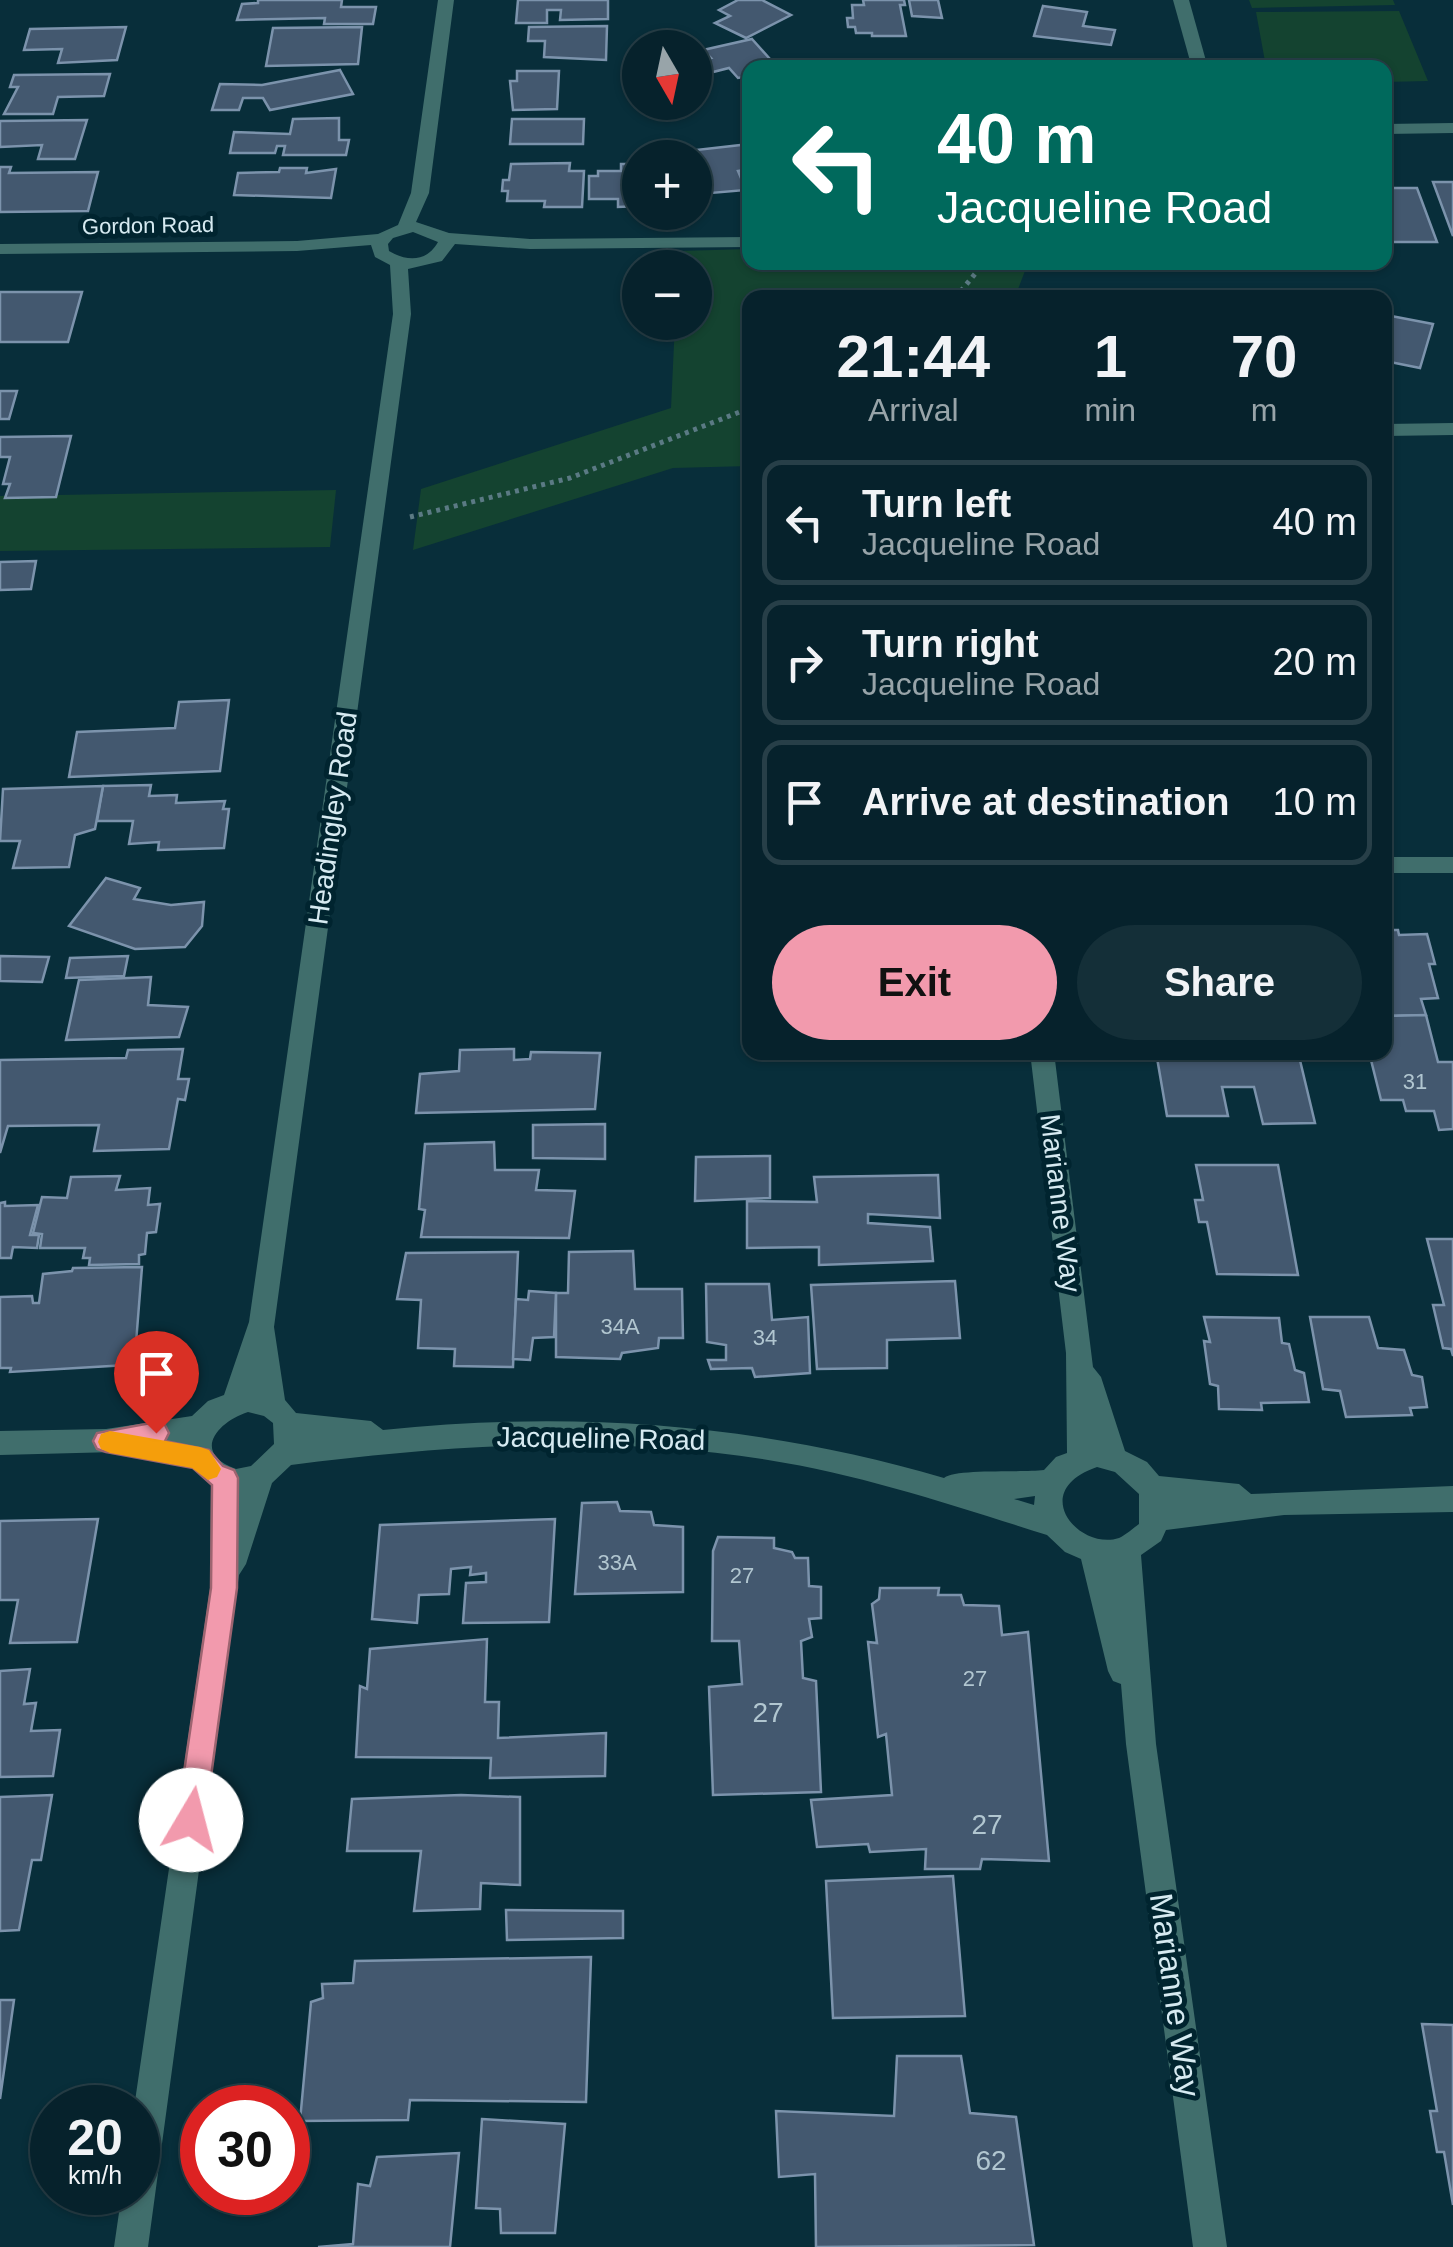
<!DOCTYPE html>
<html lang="en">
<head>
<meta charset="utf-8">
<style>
	:root { --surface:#06222c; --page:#142f38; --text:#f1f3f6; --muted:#98a4a9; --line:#273f48; --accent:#f29aad }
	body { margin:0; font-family:Helvetica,sans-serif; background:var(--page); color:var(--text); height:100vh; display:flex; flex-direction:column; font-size:38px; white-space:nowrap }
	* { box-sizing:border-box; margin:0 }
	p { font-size:32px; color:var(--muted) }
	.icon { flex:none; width:55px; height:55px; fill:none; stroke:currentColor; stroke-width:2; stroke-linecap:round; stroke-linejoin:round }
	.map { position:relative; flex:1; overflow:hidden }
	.details { position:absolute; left:742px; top:290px; width:650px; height:770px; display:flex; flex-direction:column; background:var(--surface); border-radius:20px; box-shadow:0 2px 8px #0004,0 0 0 2px var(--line) }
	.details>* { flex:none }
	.hud { position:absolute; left:742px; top:60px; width:650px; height:210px; border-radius:20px; box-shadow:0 2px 8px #0004,0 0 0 2px var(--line); background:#00695c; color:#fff; overflow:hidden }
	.needle { width:65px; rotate:171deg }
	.controls { position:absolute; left:622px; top:30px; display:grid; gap:20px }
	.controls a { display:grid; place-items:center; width:90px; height:90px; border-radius:50%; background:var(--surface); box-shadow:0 2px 8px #0004,0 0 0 2px var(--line); font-size:50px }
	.speed { position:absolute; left:30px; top:2085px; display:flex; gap:20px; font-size:50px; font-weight:700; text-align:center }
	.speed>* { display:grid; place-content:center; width:130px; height:130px; border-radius:50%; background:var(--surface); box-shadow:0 2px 8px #0004,0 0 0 2px var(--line); line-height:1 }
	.speed small { font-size:25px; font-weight:400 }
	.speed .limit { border:15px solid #d22; background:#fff; color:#111 }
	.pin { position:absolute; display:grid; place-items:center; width:85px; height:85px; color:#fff; margin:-102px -42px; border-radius:50% 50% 50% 0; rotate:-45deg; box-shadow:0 0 10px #0007 }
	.pin .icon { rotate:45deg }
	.me { position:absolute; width:110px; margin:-55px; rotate:8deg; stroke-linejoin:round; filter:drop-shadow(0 0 8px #0008) }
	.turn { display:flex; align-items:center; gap:35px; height:210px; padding:0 30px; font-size:45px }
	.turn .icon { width:130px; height:130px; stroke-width:2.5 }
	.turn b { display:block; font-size:70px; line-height:85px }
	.eta { display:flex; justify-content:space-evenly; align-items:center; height:170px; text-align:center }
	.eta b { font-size:60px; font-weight:700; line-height:70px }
	.cta { display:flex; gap:20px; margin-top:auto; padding:20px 30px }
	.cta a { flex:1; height:115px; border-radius:60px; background:var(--accent); color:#111; font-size:40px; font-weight:700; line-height:115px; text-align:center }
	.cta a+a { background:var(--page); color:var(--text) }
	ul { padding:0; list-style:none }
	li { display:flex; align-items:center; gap:30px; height:125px; margin:0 20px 15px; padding:0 10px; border:5px solid var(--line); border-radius:20px }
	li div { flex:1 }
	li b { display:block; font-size:38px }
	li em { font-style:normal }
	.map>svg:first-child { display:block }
	.green { fill:#144330 }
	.building { fill:#43586f; stroke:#7c93ac; stroke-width:2.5 }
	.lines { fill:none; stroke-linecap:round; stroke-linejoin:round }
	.path { stroke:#5b7a84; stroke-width:5; stroke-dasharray:4 5; stroke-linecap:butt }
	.minor { fill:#406e6c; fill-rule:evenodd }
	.route { fill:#f29aad; stroke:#9d6470; stroke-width:2.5 }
	.slow { fill:#f59e0b }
	.labels { text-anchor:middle; stroke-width:10; stroke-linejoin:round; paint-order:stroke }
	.far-street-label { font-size:22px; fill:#d6eaf1; stroke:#00242f }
	.number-label { font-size:22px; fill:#b1c6d0 }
	.street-label { font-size:28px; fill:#d6eaf1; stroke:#00242f }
	.near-number-label { font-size:28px; fill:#b1c6d0 }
	.near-street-label { font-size:32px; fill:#d6eaf1; stroke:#00242f }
</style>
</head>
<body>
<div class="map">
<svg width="1453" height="2247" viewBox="0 0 1453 2247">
	<rect width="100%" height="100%" fill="#082e3a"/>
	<g class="green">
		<polygon points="1249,0 1393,0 1395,5 1252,8"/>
		<polygon points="1399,11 1428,81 1385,82 1385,68 1266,67 1256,12"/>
		<polygon points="750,249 750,262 1028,263 1015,297 750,298 750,466 673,468 413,550 421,489 671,408 675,323 695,322 695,268 677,267 678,251"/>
		<polygon points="336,490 330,547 0,551 0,496"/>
	</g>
	<g class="building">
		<polygon points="258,0 342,0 341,7 376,7 373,24 324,24 325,18 237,20 242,4 258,3"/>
		<polygon points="518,0 608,0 608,19 560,20 561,10 547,10 547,23 516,23"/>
		<polygon points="738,0 762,0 791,15 746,38 715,23 730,16 719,10"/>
		<polygon points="863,0 904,0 905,5 900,5 906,36 872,36 872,33 856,33 855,27 848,27 847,18 853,18 852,5 864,5"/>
		<polygon points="909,0 938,0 942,18 912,16"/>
		<polygon points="1043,6 1087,12 1083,26 1115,30 1111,45 1034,36"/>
		<polygon points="607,26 606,60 544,57 545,41 528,41 529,27"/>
		<polygon points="126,27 117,60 58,63 62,49 24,50 30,29"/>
		<polygon points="362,27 358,64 266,66 273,28"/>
		<polygon points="752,39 778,68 750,68 750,76 738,78 729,68 713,72 702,60 711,58 703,50"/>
		<polygon points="340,70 353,94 270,110 263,98 243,98 239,110 212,110 220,84 262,85"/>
		<polygon points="517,71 559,71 557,109 513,110 510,81 517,81"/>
		<polygon points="110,74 104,96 58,97 53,114 4,114 18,87 10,87 14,75"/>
		<polygon points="339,118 339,140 349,140 346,155 283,155 285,146 277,146 275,153 230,153 234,132 290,134 293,119"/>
		<polygon points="512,119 584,119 583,144 510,144"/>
		<polygon points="87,120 75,159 38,159 42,145 0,147 0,121"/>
		<polygon points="750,144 750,169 738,171 746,190 711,193 696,150"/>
		<polygon points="570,163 569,171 584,171 582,207 544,207 545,201 507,201 508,191 502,191 503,180 509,180 511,164"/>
		<polygon points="621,164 640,164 640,206 618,207 618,199 589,199 589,176 598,176 598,171 621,171"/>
		<polygon points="0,167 11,167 9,173 98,172 88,211 0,212"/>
		<polygon points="280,168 307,168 306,173 336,169 331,198 234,195 238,173 279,172"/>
		<polygon points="1385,177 1392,188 1417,188 1437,242 1385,242"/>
		<polygon points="1433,182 1453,182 1453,236"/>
		<polygon points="0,292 82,292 68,342 0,342"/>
		<polygon points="1386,315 1433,324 1420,368 1385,361"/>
		<polygon points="0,391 17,391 9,419 0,419"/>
		<polygon points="71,436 56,497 5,498 10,484 3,484 10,457 0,457 0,437"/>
		<polygon points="36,561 31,589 0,590 0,562"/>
		<polygon points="229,700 220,771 69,777 77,732 175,728 179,702"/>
		<polygon points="151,785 149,796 177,795 176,803 225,801 223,809 229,809 224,848 158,850 159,842 129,844 133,821 97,821 103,786"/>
		<polygon points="103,786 95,829 75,835 69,867 13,868 20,841 0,841 3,789"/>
		<polygon points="106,878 140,888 134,899 171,905 204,902 202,926 185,947 135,949 69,926"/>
		<polygon points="1385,930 1398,930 1399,935 1427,934 1435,964 1429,964 1438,998 1421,999 1426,1015 1388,1016"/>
		<polygon points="0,956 49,957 42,982 0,981"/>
		<polygon points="128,956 124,976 66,978 70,958"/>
		<polygon points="151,977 148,1005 188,1007 179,1037 66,1040 79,980"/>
		<polygon points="1426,1015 1438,1062 1453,1062 1453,1129 1439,1130 1434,1111 1406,1111 1403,1100 1381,1100 1369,1052 1385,1052 1385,1016"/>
		<polygon points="183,1049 178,1079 189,1079 185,1100 178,1099 169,1149 94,1151 99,1125 8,1126 0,1153 0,1060 126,1058 128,1050"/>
		<polygon points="514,1049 514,1060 530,1059 531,1052 600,1053 595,1109 416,1113 420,1074 459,1071 460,1050"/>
		<polygon points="1156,1052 1298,1052 1315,1123 1263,1124 1254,1087 1222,1087 1228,1116 1167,1116"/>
		<polygon points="605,1124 605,1159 533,1158 533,1125"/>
		<polygon points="494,1142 495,1170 539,1170 536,1190 575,1191 569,1238 421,1237 425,1210 419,1209 425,1144"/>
		<polygon points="770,1156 770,1198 695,1201 696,1157"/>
		<polygon points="1196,1165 1278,1165 1298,1275 1217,1274 1207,1222 1199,1222 1195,1200 1203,1200"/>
		<polygon points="938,1175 940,1218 868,1214 868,1223 930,1227 933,1261 819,1265 819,1247 747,1248 747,1201 817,1202 814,1177"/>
		<polygon points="120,1176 116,1190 150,1188 148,1205 160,1204 156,1232 147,1233 145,1254 139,1255 139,1264 89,1265 90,1258 83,1258 85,1248 40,1248 42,1234 33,1233 42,1197 67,1198 71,1177"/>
		<polygon points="5,1202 5,1206 38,1205 30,1235 39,1235 37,1248 13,1247 11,1258 0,1258 0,1203"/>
		<polygon points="1427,1239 1453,1239 1453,1356 1451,1349 1443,1348 1433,1305 1444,1305"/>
		<polygon points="633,1251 635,1289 682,1289 683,1338 659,1338 658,1348 622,1353 620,1359 556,1357 556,1293 568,1293 569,1252"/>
		<polygon points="518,1252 513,1367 454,1366 455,1349 418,1348 421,1300 397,1299 406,1253"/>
		<polygon points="142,1267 135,1356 128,1356 127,1365 10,1372 11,1368 0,1368 0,1297 32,1296 33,1303 39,1303 43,1274 72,1271 73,1268"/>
		<polygon points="955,1281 960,1338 887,1340 887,1368 817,1369 811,1285"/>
		<polygon points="706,1284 769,1284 772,1320 808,1317 810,1373 755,1377 752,1368 711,1369 708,1360 726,1360 726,1345 707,1342"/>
		<polygon points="529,1291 556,1293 554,1337 533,1338 530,1360 513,1359 516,1299 528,1300"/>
		<polygon points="1204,1317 1279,1318 1282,1343 1289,1344 1295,1370 1304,1373 1309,1402 1261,1403 1262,1410 1219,1409 1218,1386 1210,1384 1204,1341 1210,1342"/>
		<polygon points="1310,1317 1369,1317 1378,1348 1404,1350 1412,1375 1422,1377 1427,1407 1410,1408 1412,1415 1346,1417 1340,1391 1323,1389"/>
		<polygon points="617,1502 620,1511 651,1512 654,1525 683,1527 683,1592 575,1594 582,1503"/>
		<polygon points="98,1519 77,1642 10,1643 18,1600 0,1600 0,1521"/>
		<polygon points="555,1519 549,1622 463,1623 466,1583 486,1582 486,1573 470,1575 471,1567 451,1569 449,1594 419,1595 417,1623 372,1619 380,1525"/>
		<polygon points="718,1537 774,1538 774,1548 792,1552 795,1558 808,1558 809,1586 821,1587 821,1618 809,1619 812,1637 801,1641 803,1678 816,1681 821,1792 713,1795 709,1687 742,1684 739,1641 712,1641 713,1551"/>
		<polygon points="880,1588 939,1588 938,1595 961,1595 964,1605 999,1606 1002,1635 1028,1632 1049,1861 982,1859 980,1869 925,1869 926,1849 870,1852 868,1844 817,1847 811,1800 892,1795 886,1734 878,1737 868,1642 877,1643 872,1604 879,1599"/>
		<polygon points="487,1639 485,1702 499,1702 498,1738 606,1733 605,1776 490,1778 491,1758 356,1757 360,1686 367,1689 370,1649"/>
		<polygon points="30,1669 24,1704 36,1703 31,1731 60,1730 53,1776 0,1777 0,1671"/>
		<polygon points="52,1795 41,1860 32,1860 19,1930 0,1931 0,1797"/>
		<polygon points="461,1795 520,1797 520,1885 481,1883 480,1909 414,1911 421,1851 347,1851 352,1799"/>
		<polygon points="953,1876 965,2016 833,2018 826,1881"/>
		<polygon points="506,1910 623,1911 623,1938 507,1940"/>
		<polygon points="591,1957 586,2102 410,2100 408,2120 300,2121 311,2002 323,1998 322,1984 353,1983 355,1961"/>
		<polygon points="0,2000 14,2000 0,2099"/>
		<polygon points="1422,2024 1453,2025 1453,2205 1444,2152 1437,2152 1430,2111 1437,2111"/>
		<polygon points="897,2056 961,2056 970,2113 1016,2117 1034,2245 816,2247 815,2174 779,2177 776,2111 894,2116"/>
		<polygon points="482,2119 565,2124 555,2233 501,2233 500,2209 476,2208"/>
		<polygon points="459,2153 450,2247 318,2247 353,2244 358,2184 370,2186 377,2157"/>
	</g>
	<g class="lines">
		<g class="path">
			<polyline points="955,298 985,262"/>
			<polyline points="410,517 570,478 750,408"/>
		</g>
		<g class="minor">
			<path d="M 438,0 L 454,0 L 429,193 L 416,222 L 449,233 L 530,239 L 750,237 L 750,247 L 530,249 L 455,244 L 442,261 L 408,269 L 411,314 L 274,1327 L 285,1400 L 296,1413 L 371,1421 L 383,1430 C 575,1410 760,1424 944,1478 C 955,1468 1021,1473 1044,1470 L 1056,1457 L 1067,1453 L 1066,1353 L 1030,1052 L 1054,1052 L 1093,1367 L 1101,1377 L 1125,1451 L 1147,1462 L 1159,1476 L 1239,1484 L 1251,1494 L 1453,1486 L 1453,1512 L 1284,1515 L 1166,1530 L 1161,1541 L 1141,1555 L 1156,1744 L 1227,2247 L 1193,2247 L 1126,1744 L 1121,1684 L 1113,1681 L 1108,1671 L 1081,1559 L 1065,1552 L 1047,1535 C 955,1506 863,1475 768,1460 C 610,1434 449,1445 291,1465 L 272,1483 L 246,1564 L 239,1575 L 148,2247 L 114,2247 L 122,2192 L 138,2192 L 138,2108 L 134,2108 L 210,1588 L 211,1485 L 194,1469 L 115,1452 L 0,1455 L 0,1431 L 106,1429 L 192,1416 L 208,1401 L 224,1395 L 249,1322 L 393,314 L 390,265 L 375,257 L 371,245 L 297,251 L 0,254 L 0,244 L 297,241 L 378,234 L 398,225 L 411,193 ZM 413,232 L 438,242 C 427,262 407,262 389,251 L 388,244 L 393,238 ZM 248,1412 L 264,1416 L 273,1423 L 274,1444 L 251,1466 L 236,1469 C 191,1453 217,1422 248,1412 ZM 1097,1467 L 1115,1472 L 1139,1494 L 1139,1524 C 1133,1528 1126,1535 1119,1538 C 1079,1551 1027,1491 1097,1467 ZM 1035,1496 L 1034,1505 L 1014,1499 Z"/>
			<polygon points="1173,0 1189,0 1208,68 1192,68"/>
			<polygon points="1453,123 1453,133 1385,134 1385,124"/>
			<polygon points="1453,423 1453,435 1385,436 1385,424"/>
			<rect x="1385" y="857" width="68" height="16"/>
		</g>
	</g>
	<polygon class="route" points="156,1422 165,1425 169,1433 165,1441 209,1450 223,1466 234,1470 238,1478 237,1588 205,1820 201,1830 191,1834 181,1830 177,1820 211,1588 212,1485 193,1468 106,1452 97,1449 93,1441 97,1433"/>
	<polygon class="slow" points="110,1431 200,1447 209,1450 221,1469 217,1477 208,1480 192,1468 110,1453 101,1449 98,1442 101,1434"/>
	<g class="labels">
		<g class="far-street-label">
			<text transform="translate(148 225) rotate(-1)" y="8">Gordon Road</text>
		</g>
		<g class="number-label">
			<text x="1415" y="1089">31</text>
			<text x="620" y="1334">34A</text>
			<text x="765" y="1345">34</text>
			<text x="617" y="1570">33A</text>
			<text x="742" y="1583">27</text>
			<text x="975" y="1686">27</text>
		</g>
		<g class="street-label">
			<text transform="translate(332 818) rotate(-82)" y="10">Headingley Road</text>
			<text transform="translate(1061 1203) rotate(83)" y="10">Marianne Way</text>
			<text transform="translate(601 1438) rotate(1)" y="10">Jacqueline Road</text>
		</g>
		<g class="near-number-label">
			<text x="768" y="1722">27</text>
			<text x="987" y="1834">27</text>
			<text x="991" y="2170">62</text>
		</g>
		<g class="near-street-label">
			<text transform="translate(1175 1995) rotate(82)" y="11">Marianne Way</text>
		</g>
	</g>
</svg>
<div class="controls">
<a><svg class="needle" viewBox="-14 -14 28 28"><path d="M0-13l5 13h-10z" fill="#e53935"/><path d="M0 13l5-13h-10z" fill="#98a4a9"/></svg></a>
<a>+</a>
<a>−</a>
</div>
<div class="speed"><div>20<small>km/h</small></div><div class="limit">30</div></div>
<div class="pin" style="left:156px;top:1433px;background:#d93025"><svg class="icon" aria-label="arrive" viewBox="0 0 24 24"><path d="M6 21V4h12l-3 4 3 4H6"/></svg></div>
<svg class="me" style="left:191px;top:1820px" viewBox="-20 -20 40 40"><circle r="19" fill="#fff"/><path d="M0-13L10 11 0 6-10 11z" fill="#f29aad"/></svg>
<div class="hud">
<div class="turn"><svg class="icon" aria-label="left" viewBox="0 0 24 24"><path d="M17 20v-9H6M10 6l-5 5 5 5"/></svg><div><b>40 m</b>Jacqueline Road</div></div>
</div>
<section class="details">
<div class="eta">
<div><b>21:44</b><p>Arrival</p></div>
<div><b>1</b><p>min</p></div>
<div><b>70</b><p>m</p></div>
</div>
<ul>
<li><svg class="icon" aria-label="left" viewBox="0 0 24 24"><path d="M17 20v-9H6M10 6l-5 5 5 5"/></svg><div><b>Turn left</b><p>Jacqueline Road</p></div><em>40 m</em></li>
<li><svg class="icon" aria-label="right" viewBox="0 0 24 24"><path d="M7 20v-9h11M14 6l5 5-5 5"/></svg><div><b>Turn right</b><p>Jacqueline Road</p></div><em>20 m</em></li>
<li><svg class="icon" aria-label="arrive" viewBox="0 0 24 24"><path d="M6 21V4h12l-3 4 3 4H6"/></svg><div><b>Arrive at destination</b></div><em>10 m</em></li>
</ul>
<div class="cta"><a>Exit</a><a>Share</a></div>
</section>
</div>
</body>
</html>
